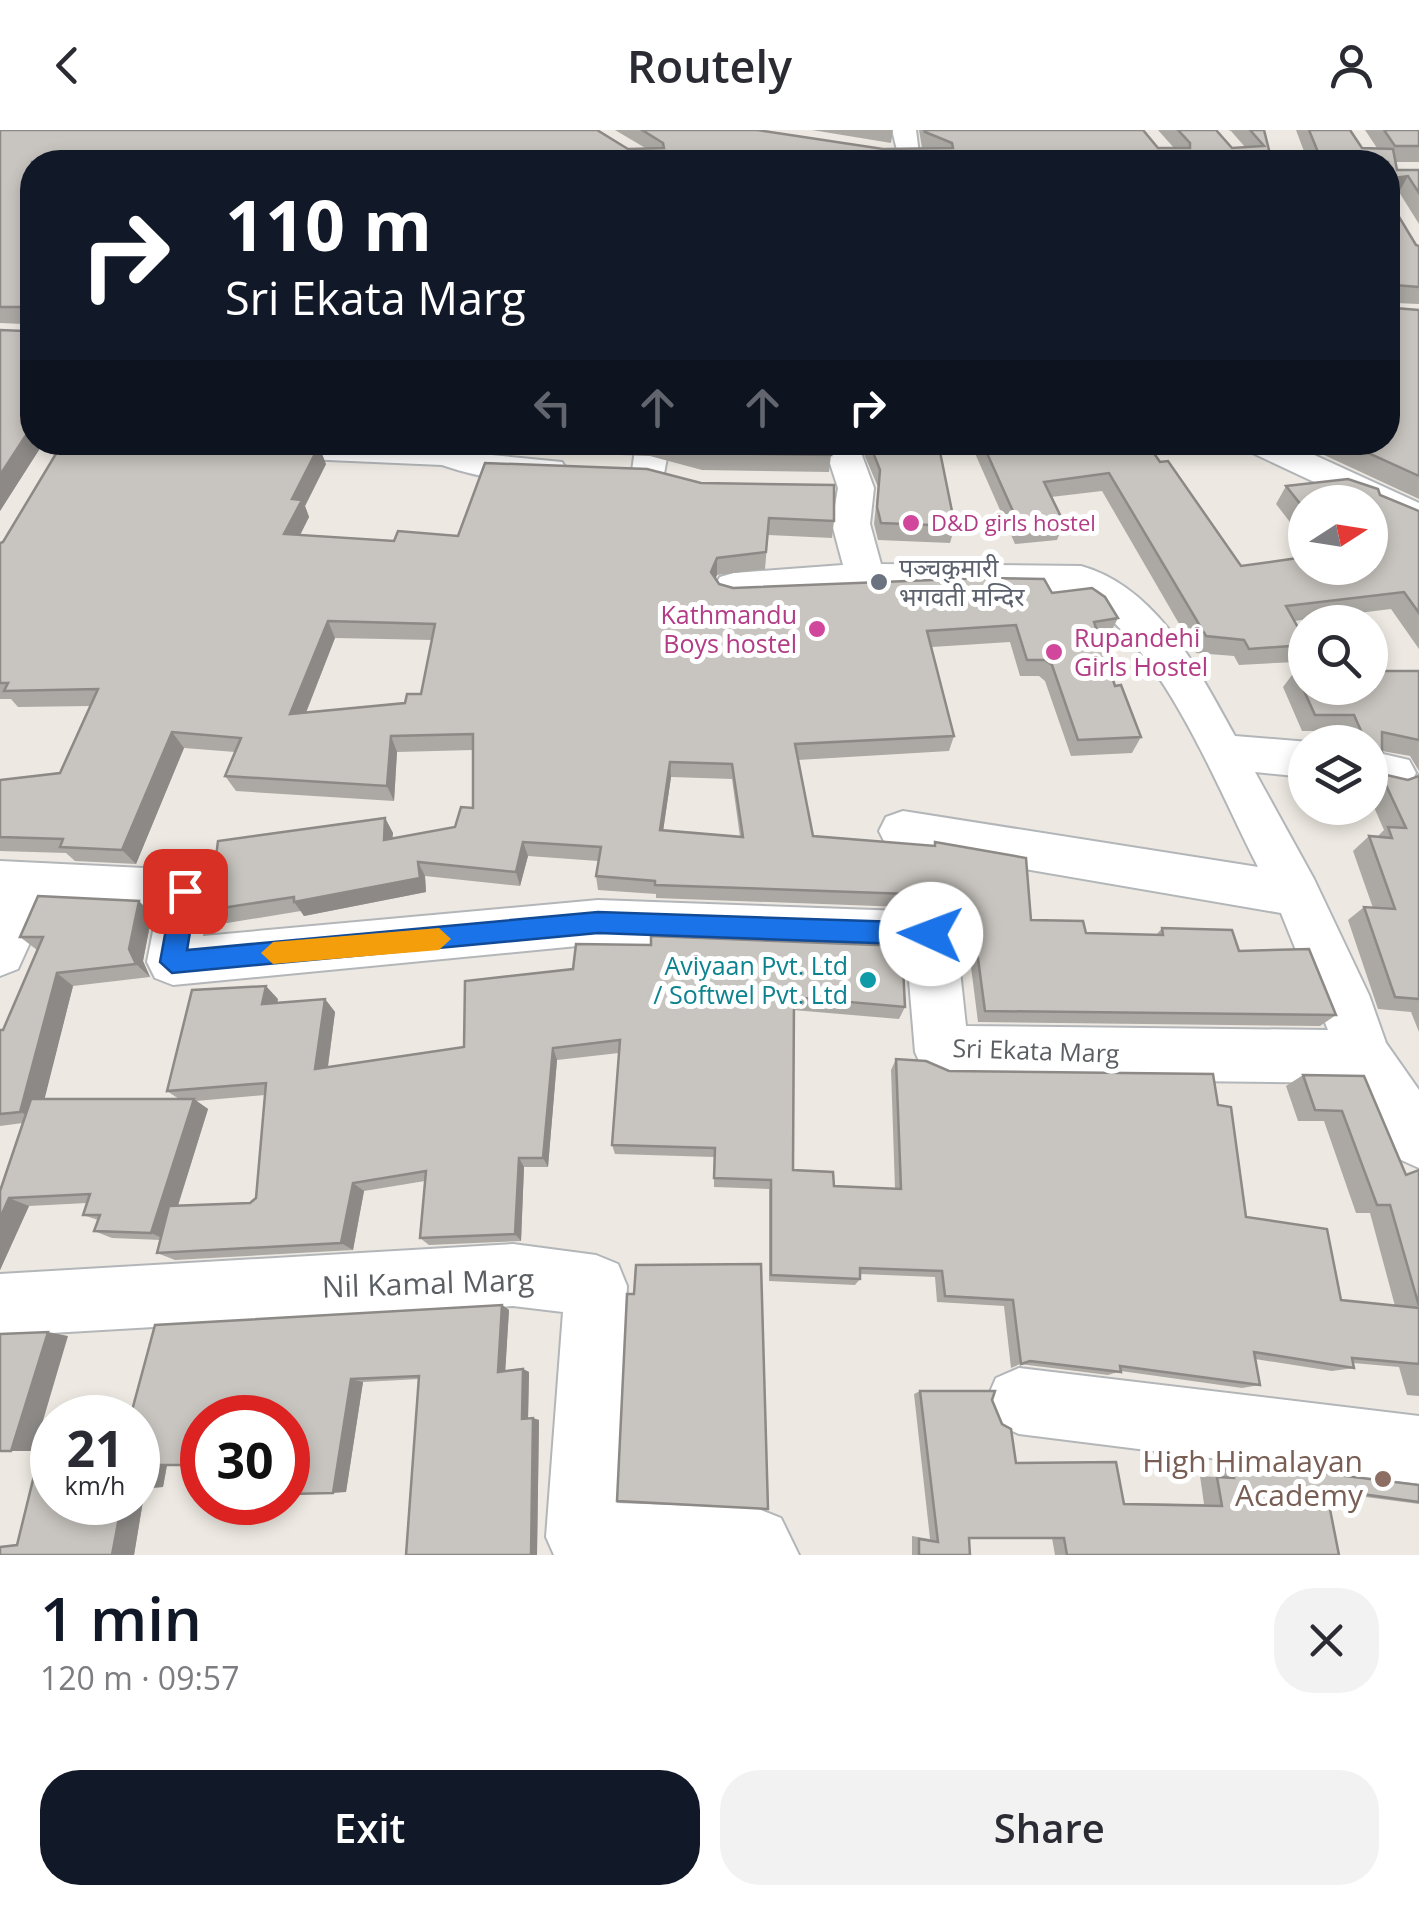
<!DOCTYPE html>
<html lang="en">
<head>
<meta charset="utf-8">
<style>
	:root { --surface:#fff; --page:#f2f2f3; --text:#2b2b33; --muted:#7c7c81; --accent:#111827 }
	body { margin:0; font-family:"Open Sans","Noto Sans Devanagari",sans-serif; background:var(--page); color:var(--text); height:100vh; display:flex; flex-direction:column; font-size:38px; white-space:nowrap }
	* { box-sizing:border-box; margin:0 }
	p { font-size:32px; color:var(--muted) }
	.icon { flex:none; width:55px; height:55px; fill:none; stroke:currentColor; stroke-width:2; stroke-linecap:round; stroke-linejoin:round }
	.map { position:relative; height:1425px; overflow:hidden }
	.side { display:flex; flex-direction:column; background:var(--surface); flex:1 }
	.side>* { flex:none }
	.guide { position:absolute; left:20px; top:20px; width:1380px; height:305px; border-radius:40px; box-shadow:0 5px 15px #0003; background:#111827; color:#fff; overflow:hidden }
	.needle { width:65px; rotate:78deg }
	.fabs { position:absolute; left:1288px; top:355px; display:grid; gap:20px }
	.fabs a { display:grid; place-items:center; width:100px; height:100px; border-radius:50%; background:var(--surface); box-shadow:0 5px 15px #0003; font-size:50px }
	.speed { position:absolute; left:30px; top:1265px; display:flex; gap:20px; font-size:50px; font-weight:700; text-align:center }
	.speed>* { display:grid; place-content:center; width:130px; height:130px; border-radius:50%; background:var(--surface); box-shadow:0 5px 15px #0003; line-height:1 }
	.speed small { font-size:25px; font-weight:400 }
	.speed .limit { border:15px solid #d22; background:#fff; color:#111 }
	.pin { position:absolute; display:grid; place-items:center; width:85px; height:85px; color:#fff; margin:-42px; border-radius:20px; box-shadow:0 5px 15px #0006 }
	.me { position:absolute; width:110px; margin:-55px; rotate:272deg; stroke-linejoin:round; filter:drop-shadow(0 0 8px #0008) }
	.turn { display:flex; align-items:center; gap:35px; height:210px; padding:0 40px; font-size:45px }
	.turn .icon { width:130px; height:130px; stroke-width:2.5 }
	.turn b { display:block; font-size:70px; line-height:85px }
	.lanes { display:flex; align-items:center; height:95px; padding:0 40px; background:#0003; justify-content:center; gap:50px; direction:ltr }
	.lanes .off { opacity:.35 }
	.round { display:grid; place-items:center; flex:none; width:105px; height:105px; border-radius:40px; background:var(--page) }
	.headline { display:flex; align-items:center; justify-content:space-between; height:170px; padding:0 40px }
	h1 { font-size:60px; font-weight:600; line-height:75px; color:var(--accent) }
	.button { display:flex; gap:20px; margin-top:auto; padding:20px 40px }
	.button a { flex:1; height:115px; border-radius:40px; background:var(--accent); color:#fff; font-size:40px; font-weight:600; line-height:115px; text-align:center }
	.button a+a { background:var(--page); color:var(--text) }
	header { display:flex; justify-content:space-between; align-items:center; height:130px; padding:0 40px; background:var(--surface); font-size:45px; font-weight:600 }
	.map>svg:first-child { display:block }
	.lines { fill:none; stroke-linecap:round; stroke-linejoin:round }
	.minor-casing { stroke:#b3b6b9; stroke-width:4 }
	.minor { fill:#fff; fill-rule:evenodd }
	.wall { fill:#aca9a4; fill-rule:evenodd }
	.shaded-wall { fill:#8c8986 }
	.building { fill:#c8c4bf; stroke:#8c8986; stroke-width:2.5; fill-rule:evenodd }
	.route { fill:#1a73e8; stroke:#114b97; stroke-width:2.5 }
	.slow { fill:#f59e0b }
	.hotel-dot { fill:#d1479c; stroke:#fff; stroke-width:4 }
	.worship-dot { fill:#6b7280; stroke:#fff; stroke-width:4 }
	.culture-dot { fill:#0f9aa8; stroke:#fff; stroke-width:4 }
	.education-dot { fill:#8d6e63; stroke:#fff; stroke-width:4 }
	.labels { text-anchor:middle; stroke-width:10; stroke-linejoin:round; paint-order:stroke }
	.far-hotel-label { font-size:22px; fill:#b23c85; stroke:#fff; text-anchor:start }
	.worship-label { font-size:25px; fill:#5b616d; stroke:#fff; text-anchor:start }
	.hotel-label { font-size:25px; fill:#b23c85; stroke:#fff; text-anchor:end }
	.culture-label { font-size:25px; fill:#0d838f; stroke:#fff; text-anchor:end }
	.street-label { font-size:25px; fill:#5b5f63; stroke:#fff }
	.near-street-label { font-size:30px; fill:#5b5f63; stroke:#fff }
	.near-education-label { font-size:30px; fill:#785e54; stroke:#fff; text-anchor:end }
</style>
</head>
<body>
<header><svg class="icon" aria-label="back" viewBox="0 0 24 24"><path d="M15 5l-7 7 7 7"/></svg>Routely<svg class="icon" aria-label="person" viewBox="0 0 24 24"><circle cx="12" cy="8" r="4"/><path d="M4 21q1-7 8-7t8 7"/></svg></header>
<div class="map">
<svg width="1419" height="1425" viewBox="0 0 1419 1425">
	<rect width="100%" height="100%" fill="#ede9e2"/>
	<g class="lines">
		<g class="minor-casing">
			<g id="minor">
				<polygon points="892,0 916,0 920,32 900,32"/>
				<path d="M 154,312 L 446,313 L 481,324 L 562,332 L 567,340 L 562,348 C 525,357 477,347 442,335 L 171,323 L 159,319 Z"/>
				<polygon points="636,312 670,312 663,349 637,349 632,341"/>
				<path d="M 823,312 L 857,312 L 874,358 L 870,394 L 881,434 L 1081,436 C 1157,457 1199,541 1235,606 L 1309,612 L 1305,612 L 1305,647 L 1255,642 L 1314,749 L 1369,865 L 1386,913 L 1419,960 L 1419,1038 L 1399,1029 L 1349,953 L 942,948 L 923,940 L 915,922 L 907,826 L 598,814 L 173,855 L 155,848 L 147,832 L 157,781 L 47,775 L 18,839 L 0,846 L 0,731 L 185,740 L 202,746 L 210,761 L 203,806 L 598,770 L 931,782 L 949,788 L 956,804 L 966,896 L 1328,900 L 1281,783 L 886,715 L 879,701 L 886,687 L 903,681 L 1258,737 C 1213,650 1162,511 1074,462 L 865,460 L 734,471 L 720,467 L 714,457 L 720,447 L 734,443 L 843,435 L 832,394 L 838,358 Z"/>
				<polygon points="1239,312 1286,312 1419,373 1419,399 1370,379 1370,372 1357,372 1244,319"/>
				<polygon points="1370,621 1409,630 1416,643 1409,656 1393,661 1370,657"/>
				<polygon points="513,1114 596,1125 618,1134 627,1156 617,1373 756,1378 781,1388 799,1425 554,1425 546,1407 563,1182 513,1176 0,1206 0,1144"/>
				<polygon points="1019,1238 1419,1286 1419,1354 1019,1304 996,1294 986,1271 996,1248"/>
			</g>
		</g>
		<use href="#minor" class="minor"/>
	</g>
	<g class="wall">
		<polygon points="0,0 628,19 647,19 615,0 757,0 883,19 925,19 922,18 919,0 1143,0 1158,18 1174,18 1158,0 1216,0 1232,18 1245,17 1231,1 1228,0 1264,0 1272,32 32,32 32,312 44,312 0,381 0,200 24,201 24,194 0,193"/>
		<polygon points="812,0 893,0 891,13"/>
		<polygon points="1296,0 1350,0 1362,18 1377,18 1365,0 1419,0 1419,32 1395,32 1397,40 1419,40 1419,94 1399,62 1393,63 1393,77 1416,115 1419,116 1419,174 1395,173 1395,178 1419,180 1419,369 1296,312 1388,312 1388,32 1308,32"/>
		<polygon points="461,312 827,312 831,325 829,342 702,340 650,326 500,321"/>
		<polygon points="859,312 938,312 955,396 950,413 878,410 874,394 878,357"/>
		<polygon points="970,312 1146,312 1241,436 1370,438 1305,372 1305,425 1298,416 1303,409 1276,374 1286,356 1380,365 1419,381 1419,519 1391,479 1294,491 1305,510 1305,519 1296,532 1239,535 1234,526 1196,523 1102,361 1051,367 1064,393 1057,410 1015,414"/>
		<path d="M 485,333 L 834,391 L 832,408 L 768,405 L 765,439 L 717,445 L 715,448 L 719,454 L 733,458 L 1052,463 L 1118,488 L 1110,504 L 1098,506 L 1115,556 L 1141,607 L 1132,623 L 1071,626 L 1045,551 L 1039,546 L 1020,546 L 1010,512 L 932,517 L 954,606 L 949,621 L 798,630 L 813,706 L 934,716 L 935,712 L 1031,790 L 1086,803 L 1156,805 L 1162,798 L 1239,821 L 1336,885 L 1320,896 L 978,892 L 965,790 L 931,778 L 656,768 L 656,764 L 598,760 L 596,746 L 598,731 L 528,726 L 520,756 L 425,746 L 426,762 L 304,786 L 301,781 L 221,794 L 209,780 L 385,688 L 393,703 L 392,708 L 455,697 L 473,678 L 473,620 L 397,622 L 394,671 L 236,661 L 225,646 L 235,622 L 184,618 L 136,734 L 75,731 L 66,723 L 0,721 L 0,650 L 60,643 L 91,576 L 18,577 L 11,569 L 0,569 L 0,413 L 326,334 L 305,376 L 309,387 L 300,405 L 394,411 L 458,406 ZM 335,508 L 432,510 L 421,564 L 405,573 L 306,583 ZM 671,647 L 732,649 L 740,707 L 663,701 Z"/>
		<polygon points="1295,541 1419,541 1419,641 1410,626 1382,621 1382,644 1408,650 1417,646 1419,642 1419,902 1411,882 1378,879 1348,790 1364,777 1373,778 1353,721 1369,706 1377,707 1384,700 1370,668 1370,612 1345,612 1340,601 1302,601 1283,557"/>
		<path d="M 152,784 L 143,831 L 150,847 L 73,856 L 44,969 L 179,969 L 167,961 L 278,869 L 277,873 L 325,869 L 335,882 L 328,937 L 464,917 L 573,839 L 905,877 L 899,889 L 793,880 L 793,1040 L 834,1056 L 895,1059 L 891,940 L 896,929 L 949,941 L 1218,975 L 1246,1087 L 1341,1170 L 1395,1176 L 1370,1083 L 1356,1083 L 1324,991 L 1298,991 L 1286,956 L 1303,945 L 1364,946 L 1406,1045 L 1419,1040 L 1419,1266 L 1407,1265 L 1399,1237 L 1353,1233 L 1354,1238 L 1332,1241 L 1255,1229 L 1260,1255 L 1242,1258 L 1121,1241 L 1108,1245 L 1020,1234 L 1011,1238 L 1004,1176 L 937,1172 L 935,1147 L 860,1144 L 860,1149 L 855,1155 L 769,1151 L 769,1059 L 714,1057 L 714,1027 L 615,1024 L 612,1015 L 619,923 L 557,930 L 548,1037 L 524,1037 L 521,1111 L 429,1115 L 420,1108 L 425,1051 L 364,1061 L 353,1120 L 175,1130 L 157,1123 L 161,1110 L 112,1108 L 94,1101 L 98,1090 L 83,1085 L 87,1073 L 29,1076 L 0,1140 L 0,1061 L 23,993 L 0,996 L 0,900 L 3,900 L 37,820 L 20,807 ZM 265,965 L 256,1068 L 250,1073 L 178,1076 L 208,979 L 196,971 Z"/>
		<polygon points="502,1175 509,1180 505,1241 523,1239 529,1242 528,1288 539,1290 537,1425 419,1249 363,1252 346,1362 288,1288 167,1335 163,1357 145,1359 134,1425 0,1425 18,1415 138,1372 138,1288"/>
		<polygon points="920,1261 992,1270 1016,1333 1124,1373 1204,1374 1200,1346 1216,1347 1214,1332 1232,1332 1419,1355 1419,1374 1327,1362 1339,1425 1055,1425 1052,1408 969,1408 970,1425 912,1425 912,1406 930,1409 914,1264"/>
	</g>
	<g class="shaded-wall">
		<polygon points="1408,46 1399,62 1388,64 1393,48"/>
		<polygon points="32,296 32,312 44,312 0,381 0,345"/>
		<polygon points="319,316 326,334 305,376 309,387 292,421 284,404 292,369"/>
		<polygon points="717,428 717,445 711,459 711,442"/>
		<polygon points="328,491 335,508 299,600 290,584"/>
		<polygon points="172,602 184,618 136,734 122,720"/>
		<polygon points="391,606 397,622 394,671 387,656"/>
		<polygon points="670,632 671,647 661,715 660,700"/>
		<polygon points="385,688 393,703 391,724 384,710"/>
		<polygon points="523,712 528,726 520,756 516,742"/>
		<polygon points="418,732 425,746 426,762 304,786 294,772"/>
		<polygon points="139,771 152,784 143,831 150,847 136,834 129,819"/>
		<polygon points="57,843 73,856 39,991 20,982"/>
		<polygon points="266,856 278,869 274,887 262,874"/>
		<polygon points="325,869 335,882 326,950 315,939"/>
		<polygon points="553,918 557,930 548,1037 543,1028"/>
		<polygon points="194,969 208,979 167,1110 151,1103"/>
		<polygon points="519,1028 524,1037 521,1111 515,1104"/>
		<polygon points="353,1053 364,1061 353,1120 341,1113"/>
		<polygon points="9,1068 29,1076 0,1140 0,1088"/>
		<polygon points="502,1175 509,1180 505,1245 498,1242"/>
		<polygon points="48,1202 68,1206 34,1321 11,1321"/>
		<polygon points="523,1239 529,1242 528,1290 522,1289"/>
		<polygon points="351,1249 363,1252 346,1362 333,1363"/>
		<polygon points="533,1288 539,1290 537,1425 531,1425"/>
		<polygon points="147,1335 167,1335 163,1357 143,1358"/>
		<polygon points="138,1359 145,1359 134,1425 112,1425 122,1372 138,1372"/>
	</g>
	<g class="building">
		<polygon points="0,0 597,0 628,19 664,18 663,13 642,0 757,0 883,19 953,18 952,13 925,2 924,0 1143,0 1158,18 1190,18 1190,13 1178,0 1216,0 1232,18 1264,16 1250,0 1264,0 1272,32 32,32 32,296 0,345 0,200 24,201 25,177 0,177"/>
		<polygon points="1309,0 1350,0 1362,18 1393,19 1397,40 1419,40 1419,63 1408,46 1393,48 1393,77 1416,115 1419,116 1419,157 1395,155 1395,178 1419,180 1419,346 1344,312 1388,312 1388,32 1322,32"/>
		<polygon points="1384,0 1419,0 1419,16 1395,16"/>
		<path d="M 63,312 L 230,312 L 319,316 L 292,369 L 302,370 L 284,404 L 394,411 L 398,401 L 458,406 L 485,333 L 647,339 L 701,353 L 834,355 L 834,391 L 769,388 L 766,422 L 717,428 L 711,442 L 719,454 L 733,458 L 983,448 L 1044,449 L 1052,463 L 1092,458 L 1105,467 L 1118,488 L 1094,492 L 1115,556 L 1121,555 L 1141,607 L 1078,610 L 1052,535 L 1045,530 L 1027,530 L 1016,495 L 927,501 L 954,606 L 795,614 L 813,706 L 935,716 L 935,712 L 1026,728 L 1031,790 L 1083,791 L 1086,803 L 1163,805 L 1162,798 L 1232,800 L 1239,821 L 1309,819 L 1336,885 L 985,881 L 971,776 L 937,765 L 655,755 L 655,751 L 596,746 L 601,717 L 523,712 L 516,742 L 418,732 L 420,748 L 294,772 L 294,767 L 209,780 L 218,711 L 385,688 L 384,710 L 455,697 L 461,677 L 473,678 L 473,604 L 391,606 L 387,656 L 225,646 L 241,608 L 172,602 L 122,720 L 60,717 L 63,709 L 0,707 L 0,650 L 60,643 L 98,559 L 4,561 L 8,553 L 0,553 L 0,413 L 3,412 ZM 328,491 L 435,494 L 421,564 L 407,564 L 405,573 L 290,584 ZM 670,632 L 732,634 L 743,707 L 660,700 Z"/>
		<polygon points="662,312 827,312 831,325 701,323"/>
		<polygon points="869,312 938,312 955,396 881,393 877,377 880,340"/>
		<polygon points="982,312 1146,312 1160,332 1168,331 1241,436 1305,427 1305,438 1370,438 1370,372 1305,372 1305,380 1286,356 1348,349 1378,359 1380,365 1419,381 1419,483 1404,462 1286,476 1305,510 1305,515 1249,519 1244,510 1206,506 1109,343 1044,352 1064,393 1020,397"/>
		<polygon points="1295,541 1305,541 1305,558 1370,558 1370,541 1419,541 1419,610 1382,602 1382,644 1408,650 1419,646 1419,869 1395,867 1364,777 1395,779 1369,706 1392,708 1388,697 1406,698 1370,621 1370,612 1366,612 1354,585 1315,585"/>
		<polygon points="38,766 139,771 129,819 136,834 57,843 20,982 0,984 0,900 3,900 43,807 20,807"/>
		<polygon points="651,806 902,816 905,877 794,867 793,1040 833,1042 834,1056 901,1059 896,929 926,931 949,941 1213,944 1218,975 1231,977 1246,1087 1327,1099 1341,1170 1419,1178 1419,1234 1352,1228 1354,1238 1254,1222 1260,1255 1120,1236 1121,1242 1030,1231 1021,1234 1013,1170 945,1166 942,1141 860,1138 860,1149 771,1145 771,1050 714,1048 715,1018 612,1015 620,910 553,918 543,1028 519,1028 515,1104 420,1108 426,1041 353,1053 341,1113 157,1123 169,1076 250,1073 256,1068 266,953 167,961 192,860 266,856 262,874 325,869 315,939 464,917 465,851 573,839 576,814 651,815"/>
		<polygon points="1303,945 1364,946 1406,1045 1419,1040 1419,1176 1390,1075 1377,1075 1342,981 1315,980"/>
		<polygon points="31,969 194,969 151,1103 94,1101 100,1085 83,1085 90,1064 9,1068 0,1088 0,1061"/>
		<polygon points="761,1134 768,1379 617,1371 627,1164 634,1164 636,1135"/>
		<polygon points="502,1175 498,1242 523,1239 522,1289 533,1288 531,1425 406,1425 419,1246 351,1249 333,1363 288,1364 288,1288 202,1288 202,1335 147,1335 143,1358 138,1358 138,1288 130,1288 155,1195"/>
		<polygon points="48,1202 11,1321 0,1321 0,1204"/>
		<polygon points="920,1261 995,1261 992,1270 1002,1294 1011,1299 1016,1333 1116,1332 1124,1374 1222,1376 1217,1347 1234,1348 1232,1332 1419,1355 1419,1372 1326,1359 1339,1425 1067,1425 1064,1408 969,1408 970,1425 919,1425 919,1409 938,1412"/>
		<polygon points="52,1304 52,1372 122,1372 112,1425 0,1425 0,1417 17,1415 44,1305"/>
	</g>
	<polygon class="route" points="185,751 197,761 187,820 598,782 931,793 943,804 931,815 598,803 172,843 160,832 173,761"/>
	<polygon class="slow" points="439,798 451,809 439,820 273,834 261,823 273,812"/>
	<g class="hotel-dot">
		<circle cx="911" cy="393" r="10"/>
		<circle cx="817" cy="499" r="10"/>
		<circle cx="1054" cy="522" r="10"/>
	</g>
	<circle class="worship-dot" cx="879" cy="452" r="10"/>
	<circle class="culture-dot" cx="868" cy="850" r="10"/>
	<circle class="education-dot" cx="1383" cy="1349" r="10"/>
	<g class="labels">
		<g class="far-hotel-label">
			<text x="931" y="401">D&amp;D girls hostel</text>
		</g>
		<g class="worship-label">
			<text x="899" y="447">पञ्चकुमारी<tspan x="899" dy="29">भगवती मन्दिर</tspan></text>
		</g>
		<g class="hotel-label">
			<text x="797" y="494">Kathmandu<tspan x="797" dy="29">Boys hostel</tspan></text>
			<text x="1074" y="517" text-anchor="start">Rupandehi<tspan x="1074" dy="29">Girls Hostel</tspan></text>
		</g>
		<g class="culture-label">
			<text x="848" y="845">Aviyaan Pvt. Ltd<tspan x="848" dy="29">/ Softwel Pvt. Ltd</tspan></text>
		</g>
		<g class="street-label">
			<text transform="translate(1036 921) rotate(2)" y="9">Sri Ekata Marg</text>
		</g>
		<g class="near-street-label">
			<text transform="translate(428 1154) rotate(-2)" y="10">Nil Kamal Marg</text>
		</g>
		<g class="near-education-label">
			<text x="1363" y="1342">High Himalayan<tspan x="1363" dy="34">Academy</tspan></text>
		</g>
	</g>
</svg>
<div class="fabs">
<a><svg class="needle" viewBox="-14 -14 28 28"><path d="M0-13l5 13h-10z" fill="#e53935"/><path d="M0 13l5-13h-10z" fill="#7c7c81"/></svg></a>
<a><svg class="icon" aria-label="search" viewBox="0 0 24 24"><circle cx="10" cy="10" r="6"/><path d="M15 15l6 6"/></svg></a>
<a><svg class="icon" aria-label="layers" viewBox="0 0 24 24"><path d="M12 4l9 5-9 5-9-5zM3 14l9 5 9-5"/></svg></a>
</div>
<div class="speed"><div>21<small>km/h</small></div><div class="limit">30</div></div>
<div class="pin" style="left:185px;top:761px;background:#d93025"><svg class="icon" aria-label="arrive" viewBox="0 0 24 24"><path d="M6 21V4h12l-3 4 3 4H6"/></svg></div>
<svg class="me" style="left:931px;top:804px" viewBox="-20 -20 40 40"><circle r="19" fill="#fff"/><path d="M0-13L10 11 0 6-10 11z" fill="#1a73e8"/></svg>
<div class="guide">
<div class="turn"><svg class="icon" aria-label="right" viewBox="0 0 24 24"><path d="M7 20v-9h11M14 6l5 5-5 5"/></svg><div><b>110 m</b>Sri Ekata Marg</div></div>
<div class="lanes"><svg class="icon off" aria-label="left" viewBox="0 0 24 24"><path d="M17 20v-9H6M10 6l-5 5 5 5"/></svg><svg class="icon off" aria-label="ahead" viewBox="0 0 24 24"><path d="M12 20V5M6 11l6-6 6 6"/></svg><svg class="icon off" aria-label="ahead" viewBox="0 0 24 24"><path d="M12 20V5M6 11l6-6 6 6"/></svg><svg class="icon" aria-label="right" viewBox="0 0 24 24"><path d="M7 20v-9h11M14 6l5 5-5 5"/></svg></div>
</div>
</div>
<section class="side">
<div class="headline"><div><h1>1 min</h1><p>120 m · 09:57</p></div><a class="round"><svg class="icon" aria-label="close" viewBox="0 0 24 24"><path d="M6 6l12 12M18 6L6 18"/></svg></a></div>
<div class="button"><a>Exit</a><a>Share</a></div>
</section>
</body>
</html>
